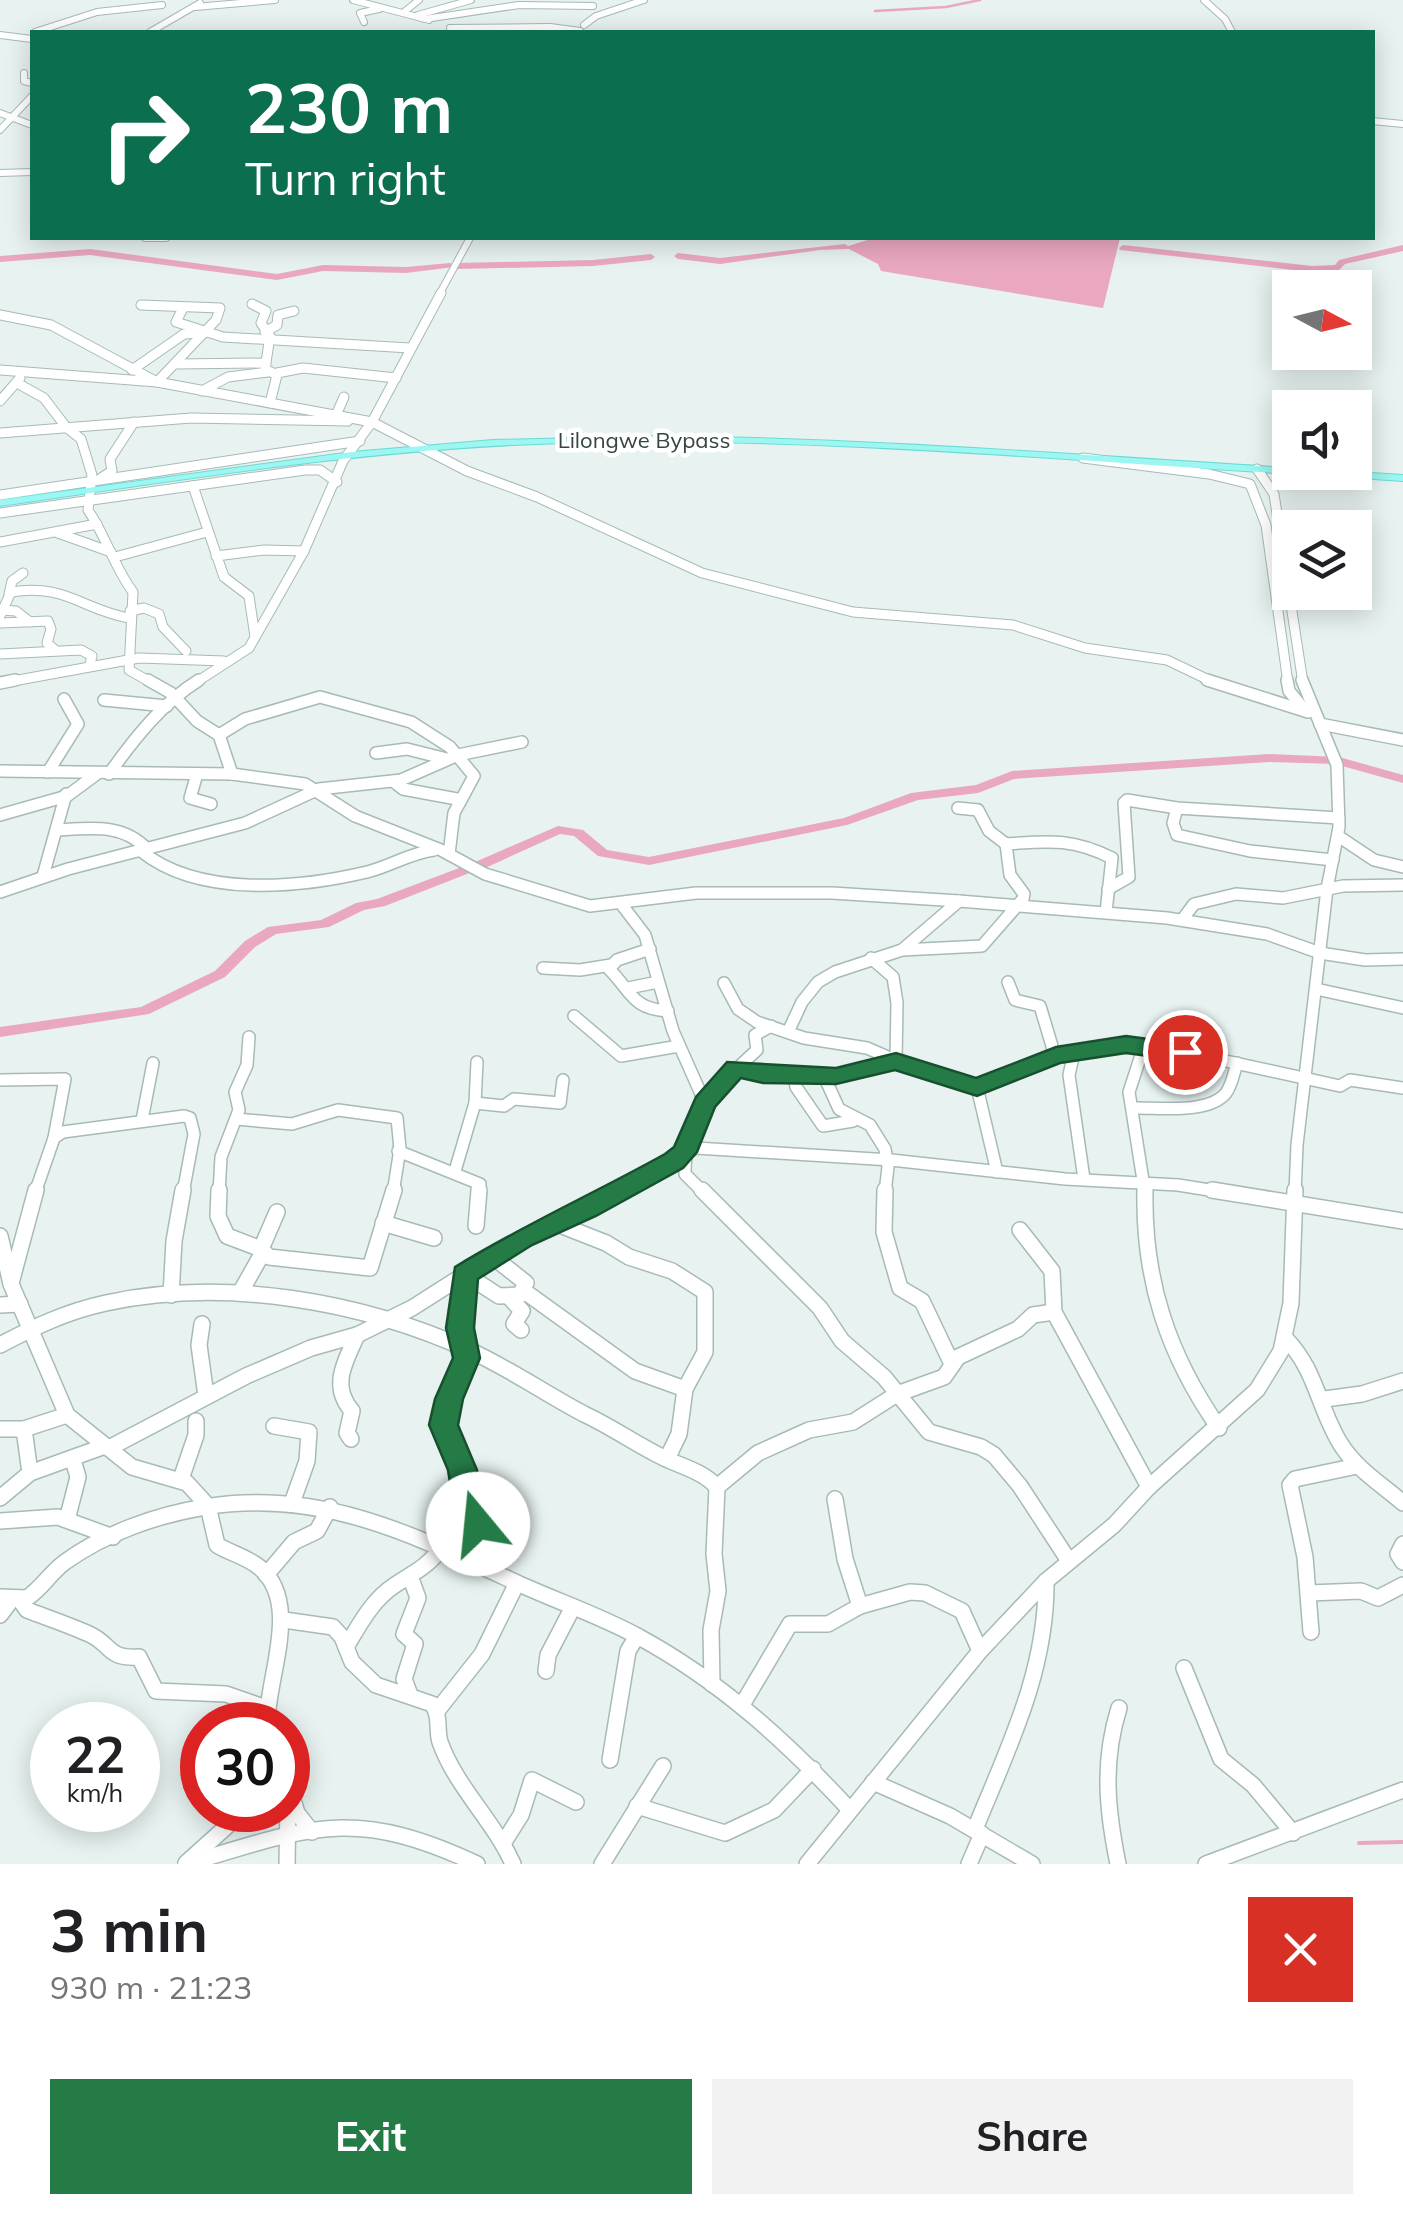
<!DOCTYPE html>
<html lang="en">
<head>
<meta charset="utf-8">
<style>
	:root { --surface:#fff; --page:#f2f2f2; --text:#202124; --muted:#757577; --accent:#247b46 }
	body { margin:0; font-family:Mulish,sans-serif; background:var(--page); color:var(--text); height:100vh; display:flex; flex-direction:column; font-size:38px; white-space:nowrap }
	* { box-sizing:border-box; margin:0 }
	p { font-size:32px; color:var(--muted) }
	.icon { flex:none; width:55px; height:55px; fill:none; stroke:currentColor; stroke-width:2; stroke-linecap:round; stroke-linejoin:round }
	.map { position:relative; height:1864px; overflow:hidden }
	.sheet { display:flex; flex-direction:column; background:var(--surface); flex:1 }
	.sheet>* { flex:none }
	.hud { position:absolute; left:30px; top:30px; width:1345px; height:210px; border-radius:0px; box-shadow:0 5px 25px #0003; background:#0b6e4f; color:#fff; overflow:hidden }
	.needle { width:65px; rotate:97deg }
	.buttons { position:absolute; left:1272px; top:270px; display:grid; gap:20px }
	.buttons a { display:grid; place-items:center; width:100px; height:100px; border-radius:0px; background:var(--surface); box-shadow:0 5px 25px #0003; font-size:50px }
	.speed { position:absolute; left:30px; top:1702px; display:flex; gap:20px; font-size:50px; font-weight:700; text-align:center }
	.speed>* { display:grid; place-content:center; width:130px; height:130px; border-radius:50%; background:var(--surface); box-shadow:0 5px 25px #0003; line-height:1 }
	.speed small { font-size:25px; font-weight:400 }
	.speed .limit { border:15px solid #d22; background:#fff; color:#111 }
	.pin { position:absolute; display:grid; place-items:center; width:85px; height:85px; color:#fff; margin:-42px; border:5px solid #fff; border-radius:50%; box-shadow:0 2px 10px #0007 }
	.me { position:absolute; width:110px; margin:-55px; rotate:343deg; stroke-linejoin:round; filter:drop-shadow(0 0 8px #0008) }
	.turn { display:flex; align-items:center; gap:35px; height:210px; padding:0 50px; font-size:45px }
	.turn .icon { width:130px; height:130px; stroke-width:2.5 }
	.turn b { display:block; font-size:70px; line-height:85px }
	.round { display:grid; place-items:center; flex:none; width:105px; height:105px; border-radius:0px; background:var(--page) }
	.summary { display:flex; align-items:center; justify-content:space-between; height:170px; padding:0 50px }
	h1 { font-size:60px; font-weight:700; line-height:75px }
	.action { display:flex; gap:20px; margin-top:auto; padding:20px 50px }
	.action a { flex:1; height:115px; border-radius:0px; background:var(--accent); color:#fff; font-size:40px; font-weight:700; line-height:115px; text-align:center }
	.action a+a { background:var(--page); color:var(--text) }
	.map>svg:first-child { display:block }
	.water { fill:#eaa8c0 }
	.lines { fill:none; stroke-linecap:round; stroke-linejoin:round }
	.stream-far1 { stroke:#eaa8c0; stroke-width:2.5 }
	.stream { stroke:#eaa8c0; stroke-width:4 }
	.river { fill:#eaa8c0; fill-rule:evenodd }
	.minor-far3-casing { stroke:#a7bab8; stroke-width:8 }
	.minor-far2-casing { stroke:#a7bab8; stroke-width:11 }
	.minor-far1-casing { stroke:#a7bab8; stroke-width:14 }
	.minor-casing { stroke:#a7bab8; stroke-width:18 }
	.major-casing { stroke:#6ddad2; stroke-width:2 }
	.minor-far3 { stroke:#fff; stroke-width:6 }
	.minor-far2 { stroke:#fff; stroke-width:9 }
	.minor-far1 { stroke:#fff; stroke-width:11 }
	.minor { stroke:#fff; stroke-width:15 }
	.major { fill:#9cf6f1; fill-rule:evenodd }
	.route { fill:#247b46; stroke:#17502e; stroke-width:2.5 }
	.labels { text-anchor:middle; stroke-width:9; stroke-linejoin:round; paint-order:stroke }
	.far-street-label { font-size:22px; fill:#374542; stroke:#fff }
</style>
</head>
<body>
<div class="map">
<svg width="1403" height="1864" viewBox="0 0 1403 1864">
	<rect width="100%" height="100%" fill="#e7f2f1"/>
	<polygon class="water" points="874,238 1120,238 1103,308 881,271 878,264 845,247"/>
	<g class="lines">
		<polyline class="stream-far1" points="875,11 946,7 980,0"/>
		<polyline class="stream" points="1359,1843 1403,1842"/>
		<g class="river">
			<polygon points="845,244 849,247 848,249 820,250 720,264 678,259 674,256 678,253 720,258"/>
			<polygon points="1123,245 1312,266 1335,265 1339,260 1403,245 1403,251 1345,264 1338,271 1312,272 1120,250 1119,248"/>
			<polygon points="90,249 277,274 323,265 406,267 450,263 454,265 458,263 593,260 651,254 655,257 651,260 593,266 458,269 454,267 406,273 323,271 277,280 90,255 0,262 0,256"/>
			<polygon points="1269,754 1339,757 1403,775 1403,783 1335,764 1269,762 1014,779 978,793 918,800 847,825 649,865 598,856 574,836 560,834 485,868 480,869 473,865 475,862 558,826 583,830 607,850 649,857 844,818 911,793 976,785 1012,771"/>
			<polygon points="467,865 474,869 472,872 385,906 364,910 329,927 276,934 255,947 225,977 149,1014 0,1037 0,1027 141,1007 215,971 245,941 268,927 321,920 356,903 377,899"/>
		</g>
		<g class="minor-far3-casing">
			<g id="minor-far3">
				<polyline points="353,0 429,20"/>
				<polyline points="1204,0 1225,19 1232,32"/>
				<polyline points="195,7 275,0"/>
				<polyline points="404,12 419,0"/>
				<polyline points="418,15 471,0"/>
				<polyline points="425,19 519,5 593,6"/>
				<polyline points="364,22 360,13 379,9"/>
				<polyline points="584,25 596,16 644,0"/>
				<polyline points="450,28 550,27 580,31"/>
				<polyline points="35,32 97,12 162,5"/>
				<polyline points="150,32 200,3"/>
				<polyline points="0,35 32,39"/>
				<polyline points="24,73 24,81 32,83"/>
				<polyline points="0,113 32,125"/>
				<polyline points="1372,121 1403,124"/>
				<polyline points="0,130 32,96"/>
				<polyline points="0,173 32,172"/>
				<polyline points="145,238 166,238"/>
				<polyline points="439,295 470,238"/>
			</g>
		</g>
		<g class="minor-far2-casing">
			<g id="minor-far2">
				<polyline points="252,304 266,311 261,323 270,336 265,369 277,375 270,403"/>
				<polyline points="183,308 176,322 223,337 410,348"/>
				<polyline points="0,315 51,325 157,382 216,320 220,308 141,305"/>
				<polyline points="265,332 277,325 278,315 294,311"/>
				<polyline points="176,364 266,363"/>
				<polyline points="0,370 157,382 372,422 467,471 537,497 702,573 853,612 1013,625 1085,648 1167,660 1215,683"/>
				<polyline points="132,370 184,334 205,333"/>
				<polyline points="277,373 303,368 396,378"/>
				<path d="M 17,383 L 44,398 L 66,427 L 81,439 L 92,475 L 88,510 C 106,536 114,567 133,592 L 129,670 L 152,683"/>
				<polyline points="202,391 228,377 268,372"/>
				<polyline points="0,401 20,378"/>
				<polyline points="337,413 344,397"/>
				<polyline points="0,433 191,418 348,421"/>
				<polyline points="1083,458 1209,474 1250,484 1266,525 1288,683"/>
				<polyline points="1257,469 1274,494 1303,683"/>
				<polyline points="101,478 112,471 110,459 134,422"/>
				<polyline points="193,486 224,577 249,596 255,637"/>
				<polyline points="0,495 360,441"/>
				<polyline points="0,513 305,470 320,470 337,482"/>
				<polyline points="58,533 111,552"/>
				<polyline points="0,542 97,524"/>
				<polyline points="216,556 264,550 304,551"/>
				<polyline points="115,557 207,532"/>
				<polyline points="9,594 12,581 23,573"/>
				<polyline points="0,610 16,611 30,622"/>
				<polyline points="130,611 144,608 159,614 163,627 186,651"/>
				<path d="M 0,616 L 11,592 C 65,583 83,610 129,618"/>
				<polyline points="0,623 48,621 51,629 47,643 55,650"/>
				<polyline points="0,654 81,650 92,656 90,664"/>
				<polyline points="2,683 139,658 224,661"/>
				<polyline points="195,683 249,648 304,551 343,461 372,422 441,293"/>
			</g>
		</g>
		<g class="minor-far1-casing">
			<g id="minor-far1">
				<polyline points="148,680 171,693 197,721 219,735 232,774"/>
				<polyline points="1207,680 1308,712"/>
				<polyline points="1287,680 1289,691 1303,708"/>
				<polyline points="0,683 15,680"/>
				<polyline points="104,700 167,706"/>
				<polyline points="1320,724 1403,740"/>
				<polyline points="219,735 245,719 320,697 411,722 450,747 474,776 454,813 449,854"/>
				<polyline points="376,753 407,749 447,759"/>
				<polyline points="0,771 232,774 305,784 355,816 441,850 485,874 590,906 696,893 832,893 959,901 1167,918 1267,934 1320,953 1365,960 1403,959"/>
				<polyline points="48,772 78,724 64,699"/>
				<path d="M 109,774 C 134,739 162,703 199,680"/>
				<polyline points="197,774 190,798 211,804"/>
				<polyline points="394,782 403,789 457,799"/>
				<polyline points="958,808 978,810 989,831 1006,844"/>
				<polyline points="1177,808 1173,823 1177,835 1250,851 1333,860"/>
				<polyline points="0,815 67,796 98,773"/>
				<path d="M 57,830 C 90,828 123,823 147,849"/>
				<polyline points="1338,836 1374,860 1403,867"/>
				<path d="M 141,851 C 199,898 299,888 367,872 C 391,866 410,853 434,850"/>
				<polyline points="43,876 66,794"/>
				<polyline points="1108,889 1129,877 1124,803 1127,800 1177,808 1339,818"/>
				<polyline points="0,892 68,869 245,823 319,789 401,780 458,755 522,742"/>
				<polyline points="622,905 645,935 673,1031 705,1103"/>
				<polyline points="1182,920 1194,904 1236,894 1283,898 1343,886 1403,885"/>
				<path d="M 650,949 L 617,960 L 609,969 C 632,992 632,1009 668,1011"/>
				<path d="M 902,950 L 982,946 L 1023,899 L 1024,894 L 1010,875 L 1006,844 C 1049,841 1072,838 1112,858 L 1106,912"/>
				<polyline points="543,968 580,970 611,965"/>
				<polyline points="1008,982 1015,1000 1040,1006 1055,1056"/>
				<polyline points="724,983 738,1009 757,1022 804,1038 867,1048 913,1068 977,1087 1055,1056 1126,1044 1185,1052 1340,1086 1350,1080 1403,1088"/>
				<polyline points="628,988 658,982"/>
				<polyline points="1316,989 1403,1008"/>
				<polyline points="574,1016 621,1056 679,1046"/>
				<polyline points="788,1032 802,1002 818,982 835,972 902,950 959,901"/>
				<polyline points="1144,1046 1129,1092 1145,1193"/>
				<polyline points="1074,1053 1069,1075 1084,1179"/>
				<path d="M 735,1068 C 790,1079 843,1081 896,1061 L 897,1003 L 893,977 L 871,958"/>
				<polyline points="794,1076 796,1087 823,1126 853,1121"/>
				<polyline points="824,1076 839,1109 870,1125 885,1149 888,1167 885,1193"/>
				<polyline points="0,1080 65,1079 54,1138"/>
				<polyline points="977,1087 997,1172"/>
				<polyline points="475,1103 504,1106 514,1099 560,1103 563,1080"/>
				<path d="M 1132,1108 C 1157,1107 1208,1115 1226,1093 C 1232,1085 1234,1072 1237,1063"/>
				<polyline points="236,1119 292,1124 338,1110 397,1118 400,1149 393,1193"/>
				<polyline points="142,1120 153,1063"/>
				<polyline points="398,1151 480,1184 479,1193"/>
				<polyline points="455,1171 475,1103 477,1062"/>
				<polyline points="35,1193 54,1138 63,1132 184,1116 190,1118 194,1134 183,1193"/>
				<polyline points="219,1193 221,1157 239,1110 235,1092 247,1065 249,1037"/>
				<polyline points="617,1193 696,1148 891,1160 1065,1179 1178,1185 1228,1193"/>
				<path d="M 704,1193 L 685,1174 C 684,1120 719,1084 757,1050 L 755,1035 L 771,1026"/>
				<polyline points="1295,1193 1297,1145 1327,889 1339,827 1337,765 1302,680"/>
			</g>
		</g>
		<g class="minor-casing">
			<g id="minor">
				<polyline points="219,1190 218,1216 227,1236 261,1249 269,1257 370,1268 394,1190"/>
				<polyline points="702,1190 820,1308 842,1341 884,1377 929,1432 981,1447 994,1455 1020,1486 1069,1561"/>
				<polyline points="885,1190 884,1232 900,1288 922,1301 952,1364"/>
				<path d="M 1145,1190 C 1143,1280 1168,1355 1219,1428"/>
				<polyline points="1212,1190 1403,1221"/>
				<polyline points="383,1223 434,1238"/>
				<polyline points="555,1223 606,1243 629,1257 672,1271 705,1292 705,1352 685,1389 679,1434 667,1459"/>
				<polyline points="476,1226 479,1190"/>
				<polyline points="1020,1230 1052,1271 1054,1312 1149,1487"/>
				<path d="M 0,1236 L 11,1284 L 67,1415 L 132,1467 L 187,1483 L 208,1506 L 217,1545 C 230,1553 247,1557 259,1567 C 303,1603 266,1679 267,1725"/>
				<polyline points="261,1249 277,1212"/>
				<polyline points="465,1274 460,1328 467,1358 449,1399 444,1425 462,1470 466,1511 483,1532 483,1566"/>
				<polyline points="465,1274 499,1296 520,1295 526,1283 492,1256"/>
				<polyline points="11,1283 36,1190"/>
				<polyline points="524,1291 635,1371 685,1389"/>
				<polyline points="240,1293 262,1254"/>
				<polyline points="171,1295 174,1241 183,1190"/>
				<polyline points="510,1298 522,1311 514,1324 521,1330"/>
				<polyline points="0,1305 20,1304"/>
				<polyline points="202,1324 199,1345 206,1396"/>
				<path d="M 1285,1338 C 1316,1369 1318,1407 1340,1443 C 1355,1468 1381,1484 1403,1503"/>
				<path d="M 0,1345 C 34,1327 68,1311 106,1303 C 224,1277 362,1301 471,1351 C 510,1369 546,1394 584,1414 C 612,1427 637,1445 664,1458 C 683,1467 702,1471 717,1487"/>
				<polyline points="1325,1399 1362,1394 1403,1381"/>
				<polyline points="274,1426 309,1432 307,1461 292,1503"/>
				<polyline points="0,1429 24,1429 67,1415"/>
				<polyline points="24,1429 30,1473"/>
				<path d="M 351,1439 L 347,1433 L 352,1411 C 330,1386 345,1362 357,1335"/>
				<polyline points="109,1448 246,1376 311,1348 357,1335 412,1308 522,1238 621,1190"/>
				<polyline points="181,1479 196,1435 196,1421"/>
				<polyline points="0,1498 30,1473 105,1446"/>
				<polyline points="835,1499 845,1559 860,1606"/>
				<polyline points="68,1516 78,1477 73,1460"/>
				<polyline points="0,1521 58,1517 113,1537"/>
				<polyline points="1403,1544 1398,1554 1403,1562"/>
				<polyline points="266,1575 294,1542 317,1531 330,1507"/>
				<polyline points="410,1576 418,1598 404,1634 415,1644 404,1679 410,1695"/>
				<polyline points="1309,1593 1361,1591 1378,1598 1403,1585"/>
				<path d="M 0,1597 L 27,1598 C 42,1588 51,1572 65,1562 C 105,1533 157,1515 205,1507 C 320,1488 414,1535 515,1582 C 556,1601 599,1615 639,1637 C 720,1681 787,1742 849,1809"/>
				<path d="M 20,1600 L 27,1610 C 48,1618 69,1625 89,1634 C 113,1645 106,1659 139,1657 L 156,1691 L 226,1694 L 266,1708"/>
				<polyline points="0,1615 12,1599"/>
				<path d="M 284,1620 L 333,1627 L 342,1637 L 352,1662 L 376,1685 L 432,1704 C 441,1716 436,1729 440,1742 C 456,1787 494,1821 513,1864"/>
				<polyline points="1311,1632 1305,1557 1290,1485 1295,1479 1357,1466"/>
				<path d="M 346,1647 C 360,1624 372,1600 395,1585 C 419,1569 423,1570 444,1546"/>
				<polyline points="1184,1668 1221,1759 1253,1785 1293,1833"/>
				<polyline points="546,1671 548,1655 573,1607"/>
				<polyline points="712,1684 711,1630 718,1591 714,1554 717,1487 758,1453 809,1430 853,1422 897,1394 944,1377 958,1357 1018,1329 1033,1315 1054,1312"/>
				<polyline points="742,1705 790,1624 828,1624 860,1606 910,1592 925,1593 962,1611 980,1651"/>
				<polyline points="437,1711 482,1654 517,1583"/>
				<polyline points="610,1760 628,1651 637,1636"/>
				<polyline points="873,1782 950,1816 1032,1864"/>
				<polyline points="288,1783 297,1813 312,1832"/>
				<polyline points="637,1806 725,1833 774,1810 813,1769"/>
				<path d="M 975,1829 C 1008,1748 1047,1671 1046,1581"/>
				<polyline points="504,1842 521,1815 532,1780 576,1802"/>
				<polyline points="186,1863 245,1810"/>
				<path d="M 186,1864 C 310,1827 353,1806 477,1864"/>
				<polyline points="287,1864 288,1805"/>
				<polyline points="602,1864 663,1766"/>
				<polyline points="807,1864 980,1651 1046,1581 1114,1525 1149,1487 1257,1390 1281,1351 1291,1303 1295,1190"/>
				<polyline points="969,1864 982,1834"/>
				<path d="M 1118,1864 C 1107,1810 1102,1762 1119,1708"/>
				<polyline points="1206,1864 1403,1790"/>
			</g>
		</g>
		<g class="major-casing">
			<g id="major">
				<path d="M 655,436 C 867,438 1078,455 1290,468 L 1290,472 L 1294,472 L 1290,474 C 1048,459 806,436 564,443 C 375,448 187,479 0,506 L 0,500 L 352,452 L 493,440 Z"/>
				<polygon points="1308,472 1355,472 1403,475 1403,481 1313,475"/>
			</g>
		</g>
		<use href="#minor-far3" class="minor-far3"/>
		<use href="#minor-far2" class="minor-far2"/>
		<use href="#minor-far1" class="minor-far1"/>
		<use href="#minor" class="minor"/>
		<use href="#major" class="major"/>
	</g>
	<path class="route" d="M 1126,1036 L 1185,1044 L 1197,1052 L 1185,1061 L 1126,1053 L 1060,1063 L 977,1096 L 895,1070 L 836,1084 L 763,1083 L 741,1078 L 715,1107 L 697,1152 L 683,1168 L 596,1216 L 532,1245 L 478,1279 L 474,1328 L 480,1358 L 463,1399 L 458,1425 L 477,1470 L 481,1507 L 493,1524 L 488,1533 L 478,1537 L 467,1533 L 456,1520 L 448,1470 L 429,1425 L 435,1399 L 453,1358 L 446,1328 L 455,1267 C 523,1225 595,1193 665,1154 L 674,1147 L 696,1097 L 727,1062 L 836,1068 L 896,1053 L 976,1078 L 1056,1047 Z"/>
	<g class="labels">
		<g class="far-street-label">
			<text x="644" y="448">Lilongwe Bypass</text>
		</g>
	</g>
</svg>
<div class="buttons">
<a><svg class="needle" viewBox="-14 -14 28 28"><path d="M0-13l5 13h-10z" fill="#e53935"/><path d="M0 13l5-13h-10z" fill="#757577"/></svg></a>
<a><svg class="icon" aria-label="sound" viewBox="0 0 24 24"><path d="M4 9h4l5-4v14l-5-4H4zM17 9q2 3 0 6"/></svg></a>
<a><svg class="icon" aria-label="layers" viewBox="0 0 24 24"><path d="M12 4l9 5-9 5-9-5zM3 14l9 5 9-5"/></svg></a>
</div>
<div class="speed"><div>22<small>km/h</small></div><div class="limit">30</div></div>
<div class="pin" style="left:1185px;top:1052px;background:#d93025"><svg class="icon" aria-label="arrive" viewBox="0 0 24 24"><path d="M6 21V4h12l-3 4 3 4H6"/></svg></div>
<svg class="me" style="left:478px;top:1524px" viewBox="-20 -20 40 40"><circle r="19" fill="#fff"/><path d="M0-13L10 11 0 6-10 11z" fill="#247b46"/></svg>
<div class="hud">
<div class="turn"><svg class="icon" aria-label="right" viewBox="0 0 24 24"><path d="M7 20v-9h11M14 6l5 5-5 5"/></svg><div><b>230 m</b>Turn right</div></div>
</div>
</div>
<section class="sheet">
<div class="summary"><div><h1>3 min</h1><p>930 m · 21:23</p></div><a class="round" style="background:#d93025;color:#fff"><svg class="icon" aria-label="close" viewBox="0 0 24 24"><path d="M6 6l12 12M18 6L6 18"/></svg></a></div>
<div class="action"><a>Exit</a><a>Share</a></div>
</section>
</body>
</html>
